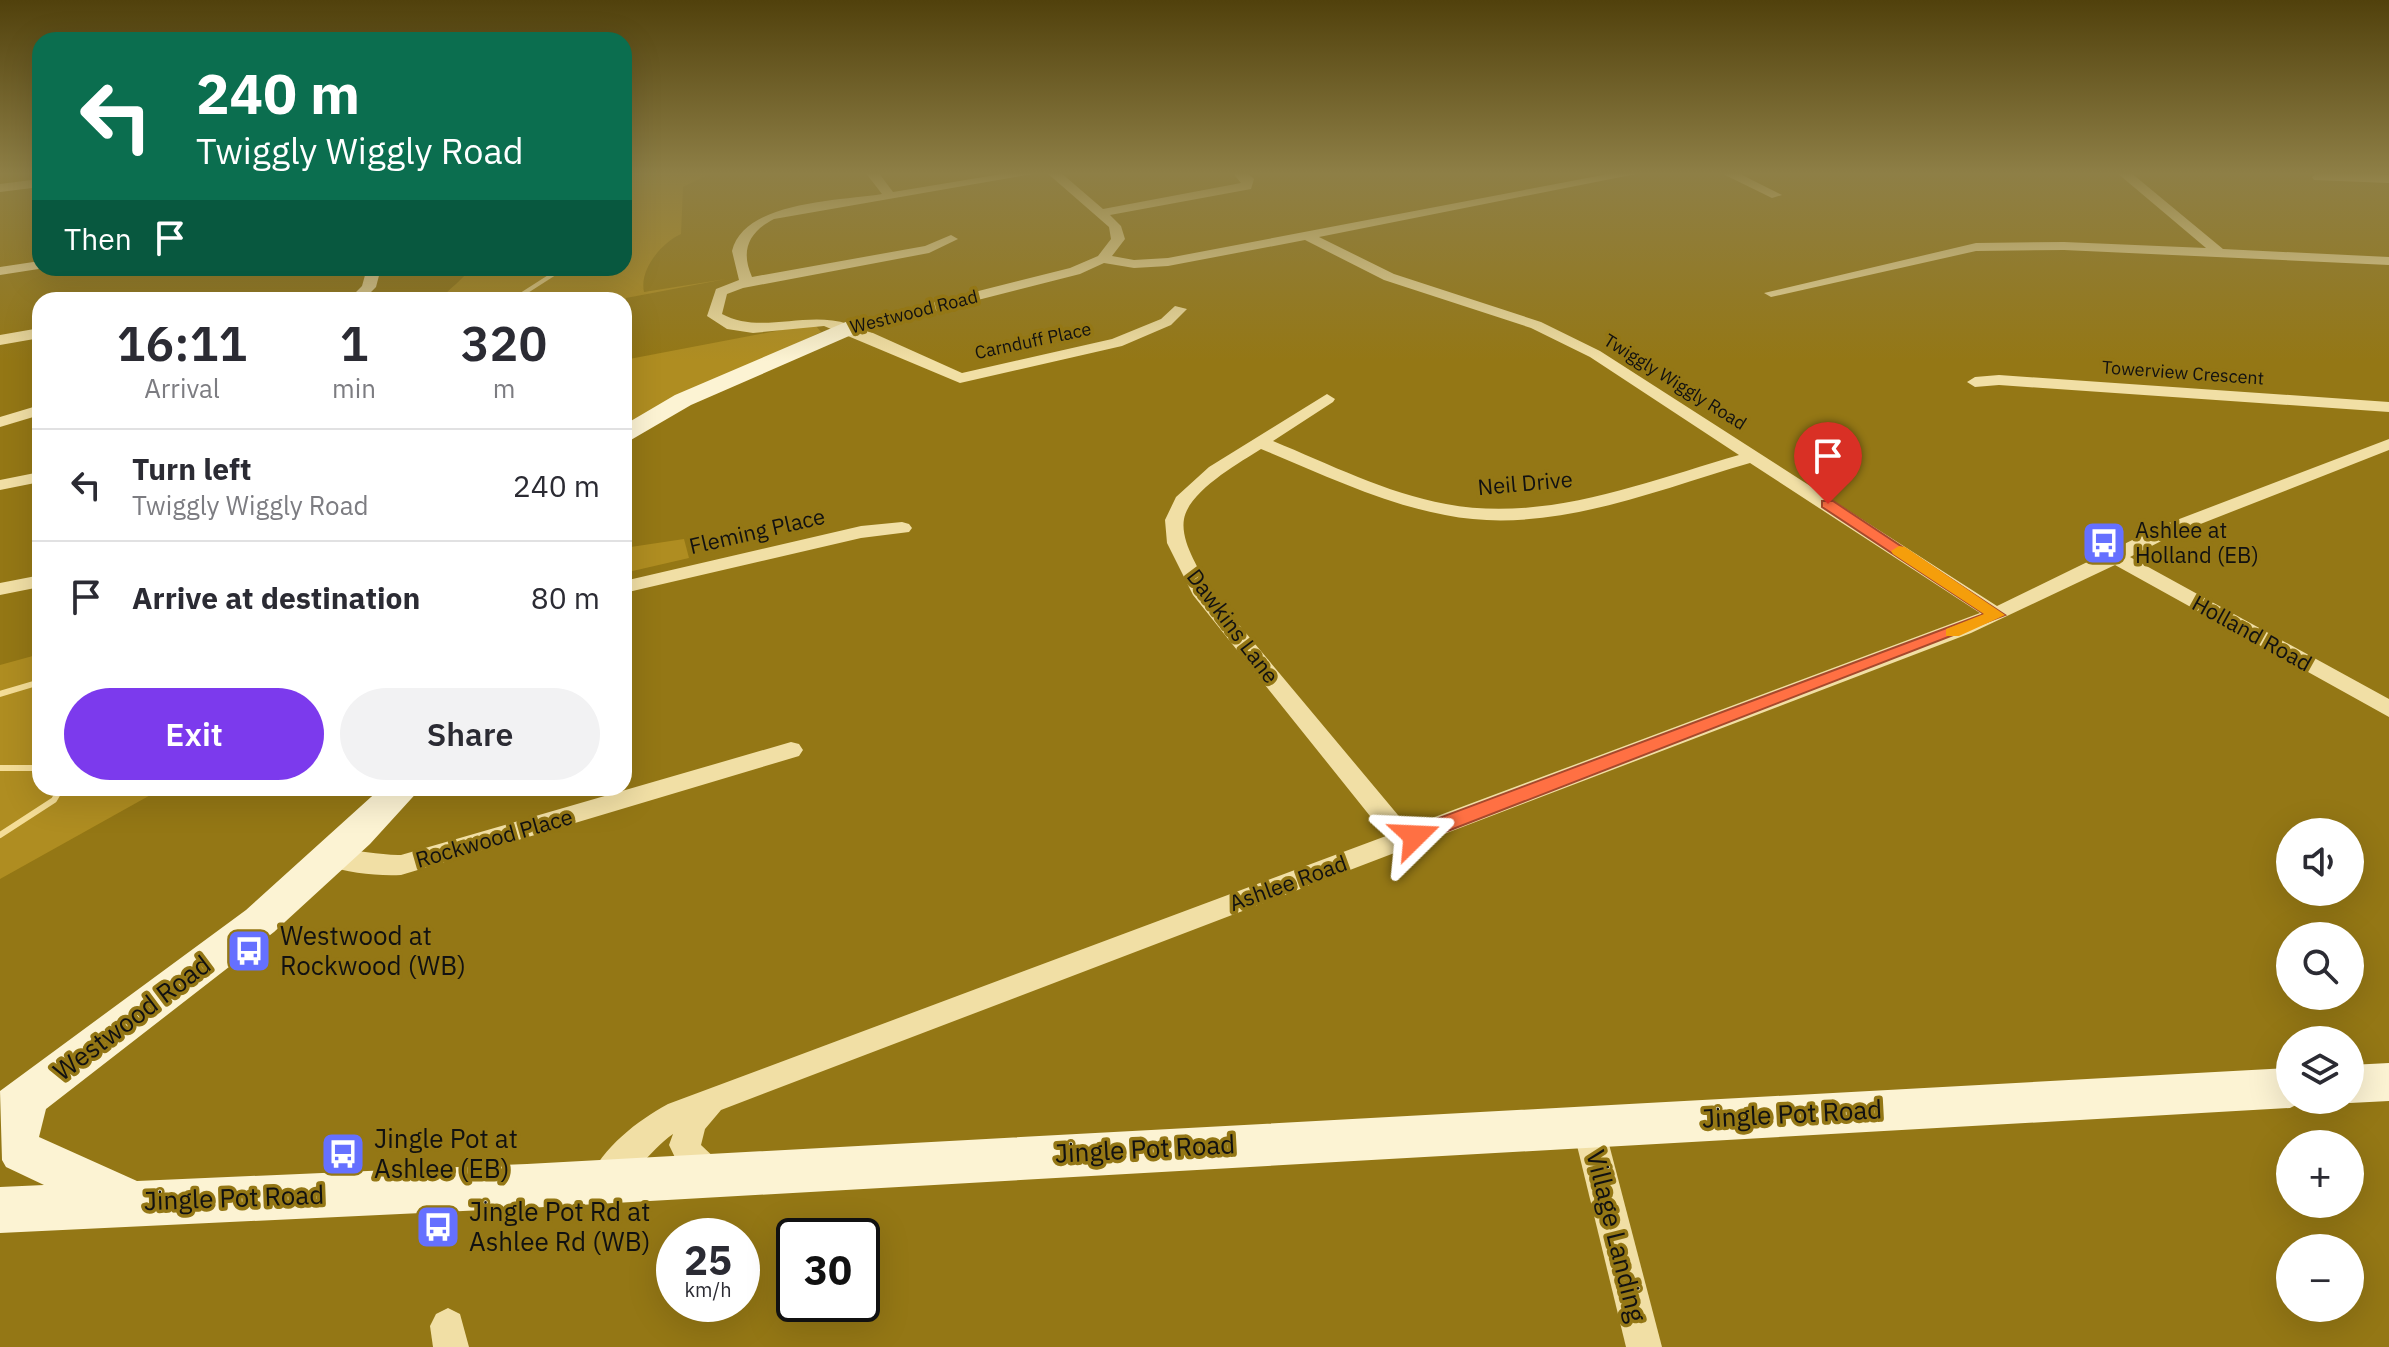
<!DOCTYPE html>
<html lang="en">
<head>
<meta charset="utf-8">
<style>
	:root { --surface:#fff; --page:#f2f2f3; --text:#2b2b33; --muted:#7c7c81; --line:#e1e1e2; --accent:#7c3aed }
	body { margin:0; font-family:"IBM Plex Sans",sans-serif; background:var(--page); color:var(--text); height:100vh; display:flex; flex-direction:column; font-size:30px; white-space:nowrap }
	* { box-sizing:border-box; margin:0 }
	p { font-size:26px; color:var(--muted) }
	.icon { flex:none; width:44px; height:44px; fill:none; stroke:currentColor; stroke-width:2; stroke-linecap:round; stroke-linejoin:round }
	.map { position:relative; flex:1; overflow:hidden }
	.panel { position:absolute; left:32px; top:292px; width:600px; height:504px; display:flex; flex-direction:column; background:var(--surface); border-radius:24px; box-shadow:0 8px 32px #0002 }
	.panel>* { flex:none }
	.banner { position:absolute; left:32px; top:32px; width:600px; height:244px; border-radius:24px; box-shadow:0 8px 32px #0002; background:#0b6e4f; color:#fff; overflow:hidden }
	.fabs { position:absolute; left:2276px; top:818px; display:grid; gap:16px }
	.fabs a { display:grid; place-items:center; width:88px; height:88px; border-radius:50%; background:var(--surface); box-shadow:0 8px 32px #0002; font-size:40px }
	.speed { position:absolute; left:656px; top:1218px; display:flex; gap:16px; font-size:40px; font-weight:700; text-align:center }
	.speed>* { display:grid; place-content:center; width:104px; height:104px; border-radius:50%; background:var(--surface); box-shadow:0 8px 32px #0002; line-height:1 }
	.speed small { font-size:20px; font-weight:400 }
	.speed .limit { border:4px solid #111; border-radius:12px; background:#fff; color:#111 }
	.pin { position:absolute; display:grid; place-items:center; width:68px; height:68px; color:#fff; margin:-82px -34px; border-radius:50% 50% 50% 0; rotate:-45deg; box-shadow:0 0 8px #0007 }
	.pin .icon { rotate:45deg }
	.me { position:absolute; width:88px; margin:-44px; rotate:69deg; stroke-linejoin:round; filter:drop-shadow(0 0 6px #0008) }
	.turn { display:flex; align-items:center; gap:28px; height:168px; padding:0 32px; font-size:36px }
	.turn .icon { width:104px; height:104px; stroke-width:2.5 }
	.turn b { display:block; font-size:56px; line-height:68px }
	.then { display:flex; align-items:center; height:76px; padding:0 32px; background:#0003; gap:16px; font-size:30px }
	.eta { display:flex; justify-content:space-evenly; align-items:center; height:136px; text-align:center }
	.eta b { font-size:48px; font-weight:600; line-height:56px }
	.button { display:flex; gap:16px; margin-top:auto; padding:16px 32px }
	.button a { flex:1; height:92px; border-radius:48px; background:var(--accent); color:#fff; font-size:32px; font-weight:600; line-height:92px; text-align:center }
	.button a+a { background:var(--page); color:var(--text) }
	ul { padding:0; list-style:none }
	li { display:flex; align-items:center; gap:24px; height:112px; padding:0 32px; border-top:2px solid var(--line) }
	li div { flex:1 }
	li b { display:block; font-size:30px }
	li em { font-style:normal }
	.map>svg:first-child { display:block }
	.green { fill:#af8d21 }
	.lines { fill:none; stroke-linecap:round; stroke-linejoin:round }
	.stream-far1 { stroke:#f4dd97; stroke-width:4 }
	.stream { stroke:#f4dd97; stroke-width:6 }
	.street { fill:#f1dfa5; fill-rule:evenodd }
	.secondary { fill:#fcf3d3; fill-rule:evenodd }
	.route { fill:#ff7043; stroke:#a6492c; stroke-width:2 }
	.slow { fill:#f59e0b }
	.labels { text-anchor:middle; stroke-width:7; stroke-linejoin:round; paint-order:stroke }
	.far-street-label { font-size:18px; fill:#111; stroke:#947715 }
	.street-label { font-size:22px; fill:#111; stroke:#947715 }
	.poi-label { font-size:22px; fill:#111; stroke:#947715; text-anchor:start }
	.near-poi-label { font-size:26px; fill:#111; stroke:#947715; text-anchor:start }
	.near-street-label { font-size:26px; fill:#111; stroke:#947715 }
</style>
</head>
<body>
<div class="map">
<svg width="2389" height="1347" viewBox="0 0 2389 1347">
	<rect width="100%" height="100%" fill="#947715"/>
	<g class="green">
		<path d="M 624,172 L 713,172 L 683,187 L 681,234 C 661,243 639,270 644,292 L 726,279 L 626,298 L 624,320 L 624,300 L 441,300 C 449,287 462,282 470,268 L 624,268 Z"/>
		<polygon points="802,326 816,326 821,332 624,425 624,360"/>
		<polygon points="684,539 689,558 624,573 624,548"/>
		<polygon points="40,654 40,788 163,788 0,879 0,665"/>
	</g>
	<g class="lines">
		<g class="stream-far1">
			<polyline points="624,175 630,172"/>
			<polyline points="513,300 563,268"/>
		</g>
		<g class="stream">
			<polyline points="0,694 40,682"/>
			<polyline points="0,768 40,768"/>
			<polyline points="0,835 54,800 61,788"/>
		</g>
		<g class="street">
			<path d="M 865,172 L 878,172 L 893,192 L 1014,172 L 1044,172 L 774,219 C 749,232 740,250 752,277 L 925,246 L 951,235 L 958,239 L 929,253 L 743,288 L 727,294 L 722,314 C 760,335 806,310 848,324 L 1070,268 L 1098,256 L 1111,239 L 1109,227 L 1046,172 L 1060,172 L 1103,209 L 1241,183 L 1232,172 L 1246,172 L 1254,179 L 1251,189 L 1110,215 L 1121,226 L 1125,239 L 1112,256 L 1134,260 L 1168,258 L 1619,172 L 1646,172 L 1319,237 L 1394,274 L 1541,322 L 1600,351 L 1997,606 L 2161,526 L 2389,439 L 2389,450 L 2175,534 L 2130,557 L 2389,699 L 2389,717 L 2115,565 L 1971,633 L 721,1110 L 705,1129 L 701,1145 L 720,1163 L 725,1174 L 720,1185 L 709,1189 L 682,1172 L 669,1145 L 673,1134 C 649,1150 627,1187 604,1196 L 593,1192 L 588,1181 C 603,1147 637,1121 668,1104 L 1386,836 L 1193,595 L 1167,543 L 1165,520 L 1176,497 L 1209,467 L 1327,394 L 1335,399 L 1333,402 L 1273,441 C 1329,464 1386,493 1446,504 C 1545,523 1645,482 1739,455 L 1590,357 L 1531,328 L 1384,280 L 1305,240 L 1168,266 L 1134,268 L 1104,263 L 1080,274 L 864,329 L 962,373 L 1112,339 L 1161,319 L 1175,306 L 1187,309 L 1171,325 L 1122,346 L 960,383 L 824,326 L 753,333 L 727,329 L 707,316 L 716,289 L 739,280 L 732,251 C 744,201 839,201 882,194 ZM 1261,449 C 1322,474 1381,503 1445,515 C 1548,536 1653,491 1750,463 L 1980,613 L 1408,827 L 1209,589 C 1200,570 1180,542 1184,519 C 1189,491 1239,463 1261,449 Z"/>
			<polygon points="1719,172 1736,172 1782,195 1772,198"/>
			<polygon points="2116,172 2130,172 2223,249 2389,257 2389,265 2064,250 1976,251 1771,297 1764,293 1976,243 2064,242 2206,248"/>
			<polygon points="2318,173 2389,175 2389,183 2314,180 2312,177"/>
			<polygon points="40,179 40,187 0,192 0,184"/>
			<polygon points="40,261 40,268 45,268 0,275 0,267"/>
			<polygon points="367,268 381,268 376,287 363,300 348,300 362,286"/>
			<polygon points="40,328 40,338 0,345 0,335"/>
			<polygon points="1999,375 2389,402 2389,412 1999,385 1975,387 1967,382 1975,377"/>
			<polygon points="40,405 40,415 0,427 0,417"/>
			<polygon points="40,472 40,482 0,490 0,480"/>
			<polygon points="902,522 909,524 912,528 909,532 861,538 624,593 624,581 861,526"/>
			<polygon points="36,576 40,577 40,587 0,595 0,583"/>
			<path d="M 791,742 L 799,744 L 803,750 L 799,756 L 401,875 C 375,876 349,873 324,865 L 320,858 L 324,851 C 341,846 379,856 401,855 Z"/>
			<polygon points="1588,1111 1599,1115 1604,1125 1662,1347 1626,1347 1572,1125 1577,1115"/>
			<polygon points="448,1308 460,1314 469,1347 433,1347 430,1326 436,1314"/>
		</g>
		<g class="secondary">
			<polygon points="848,321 856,323 859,328 856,333 691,405 624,444 624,425 675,395"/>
			<polygon points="381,788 421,788 370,844 274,932 46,1109 39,1137 137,1181 527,1164 2290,1068 2290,1100 2306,1100 2290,1108 527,1208 0,1233 0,1187 44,1185 6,1167 2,1160 0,1091 246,910"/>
			<polygon points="2389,1063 2389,1101 2350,1103 2340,1100 2350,1100 2350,1065"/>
		</g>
	</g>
	<linearGradient id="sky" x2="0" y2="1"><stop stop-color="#51410c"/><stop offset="0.48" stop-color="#8e7f46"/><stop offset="1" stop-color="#8e7f46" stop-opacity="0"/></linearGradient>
	<rect width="2389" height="361" fill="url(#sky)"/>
	<polygon class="route" points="1822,501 1833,501 2005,615 1422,841 1407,841 1404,836 1407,830 1984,614 1822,507"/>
	<polygon class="slow" points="1899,546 1905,547 2005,615 1959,636 1946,636 1946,629 1984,614 1893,554 1891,551"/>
	<defs>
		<g id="bus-square" transform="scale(2.3)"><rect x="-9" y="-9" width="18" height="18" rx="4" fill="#6570ff" stroke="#947715"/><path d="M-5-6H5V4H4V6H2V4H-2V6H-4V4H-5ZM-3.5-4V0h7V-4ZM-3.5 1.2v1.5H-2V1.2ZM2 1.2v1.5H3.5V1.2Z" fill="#fff"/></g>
	</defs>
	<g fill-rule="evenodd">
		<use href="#bus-square" x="2104" y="543"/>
		<use href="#bus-square" x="249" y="951"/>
		<use href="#bus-square" x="343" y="1154"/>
		<use href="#bus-square" x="438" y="1227"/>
	</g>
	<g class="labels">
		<g class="far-street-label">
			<text transform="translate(914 312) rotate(-14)" y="6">Westwood Road</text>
			<text transform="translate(1033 341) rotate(-12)" y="6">Carnduff Place</text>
			<text transform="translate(2183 373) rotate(4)" y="6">Towerview Crescent</text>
			<text transform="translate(1675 382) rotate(32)" y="6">Twiggly Wiggly Road</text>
		</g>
		<g class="street-label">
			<text transform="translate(1525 483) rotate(-5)" y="8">Neil Drive</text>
			<text transform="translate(757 531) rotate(-13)" y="8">Fleming Place</text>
			<text transform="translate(1233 626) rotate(53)" y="8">Dawkins Lane</text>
			<text transform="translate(2252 633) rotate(29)" y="8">Holland Road</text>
			<text transform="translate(494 838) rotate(-16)" y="8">Rockwood Place</text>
			<text transform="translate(1288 883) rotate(-20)" y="8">Ashlee Road</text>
		</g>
		<g class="poi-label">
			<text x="2135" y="538">Ashlee at<tspan x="2135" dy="25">Holland (EB)</tspan></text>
		</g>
		<g class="near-poi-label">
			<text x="280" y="945">Westwood at<tspan x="280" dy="30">Rockwood (WB)</tspan></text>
			<text x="374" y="1148">Jingle Pot at<tspan x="374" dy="30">Ashlee (EB)</tspan></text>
			<text x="469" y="1221">Jingle Pot Rd at<tspan x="469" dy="30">Ashlee Rd (WB)</tspan></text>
		</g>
		<g class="near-street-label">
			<text transform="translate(132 1018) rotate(-37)" y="9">Westwood Road</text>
			<text transform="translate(1792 1114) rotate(-3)" y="9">Jingle Pot Road</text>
			<text transform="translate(1145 1149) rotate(-3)" y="9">Jingle Pot Road</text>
			<text transform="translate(234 1198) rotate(-2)" y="9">Jingle Pot Road</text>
			<text transform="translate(1616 1236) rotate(76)" y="9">Village Landing</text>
		</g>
	</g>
</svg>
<div class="fabs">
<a><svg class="icon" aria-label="sound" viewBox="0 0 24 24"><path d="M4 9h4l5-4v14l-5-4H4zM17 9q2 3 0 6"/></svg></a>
<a><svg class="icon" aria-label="search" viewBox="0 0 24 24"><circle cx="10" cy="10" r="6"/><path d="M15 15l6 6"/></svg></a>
<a><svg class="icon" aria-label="layers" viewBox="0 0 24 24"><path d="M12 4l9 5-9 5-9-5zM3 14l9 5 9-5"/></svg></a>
<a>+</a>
<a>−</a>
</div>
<div class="speed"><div>25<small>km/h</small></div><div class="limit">30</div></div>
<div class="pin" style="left:1828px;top:504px;background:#d93025"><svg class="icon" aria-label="arrive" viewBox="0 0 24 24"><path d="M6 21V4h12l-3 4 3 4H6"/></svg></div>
<svg class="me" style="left:1415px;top:836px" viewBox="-20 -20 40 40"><path d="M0-17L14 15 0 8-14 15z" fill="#ff7043" stroke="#fff" stroke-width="4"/></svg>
<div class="banner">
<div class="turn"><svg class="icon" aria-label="left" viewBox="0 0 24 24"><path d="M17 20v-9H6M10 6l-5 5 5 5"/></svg><div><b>240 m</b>Twiggly Wiggly Road</div></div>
<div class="then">Then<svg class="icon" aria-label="arrive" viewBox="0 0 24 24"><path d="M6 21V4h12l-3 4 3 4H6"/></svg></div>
</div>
<section class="panel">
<div class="eta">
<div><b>16:11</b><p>Arrival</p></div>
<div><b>1</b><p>min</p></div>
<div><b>320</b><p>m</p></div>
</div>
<ul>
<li><svg class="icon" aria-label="left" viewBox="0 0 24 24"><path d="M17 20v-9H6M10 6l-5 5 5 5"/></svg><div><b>Turn left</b><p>Twiggly Wiggly Road</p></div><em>240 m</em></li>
<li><svg class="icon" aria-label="arrive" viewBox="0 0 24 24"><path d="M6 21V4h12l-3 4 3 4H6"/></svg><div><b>Arrive at destination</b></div><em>80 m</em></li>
</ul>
<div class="button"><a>Exit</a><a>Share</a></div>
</section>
</div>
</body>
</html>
